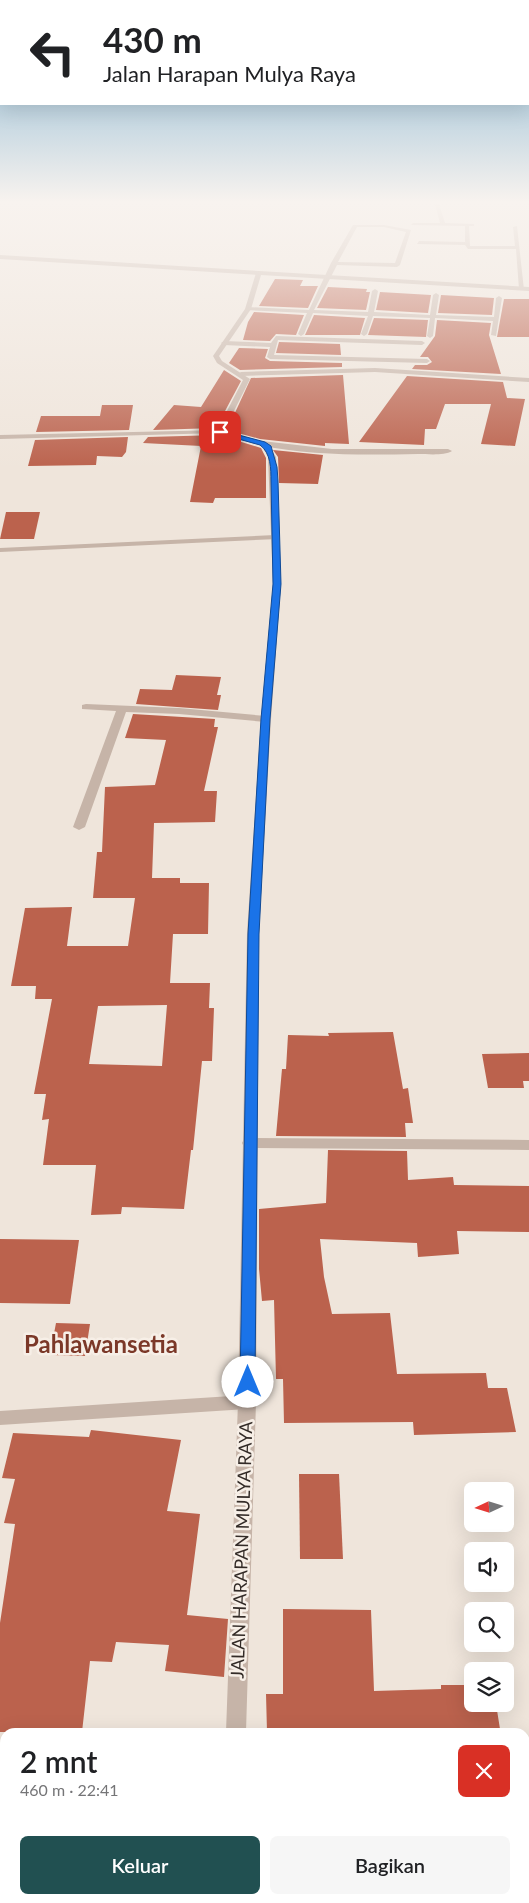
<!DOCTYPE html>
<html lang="id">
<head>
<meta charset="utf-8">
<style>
	:root { --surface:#fff; --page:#f6f6f6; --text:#202124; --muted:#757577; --accent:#215051 }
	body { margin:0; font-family:Lato,sans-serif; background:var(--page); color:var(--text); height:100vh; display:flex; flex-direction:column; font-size:19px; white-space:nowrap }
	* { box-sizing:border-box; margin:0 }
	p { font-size:16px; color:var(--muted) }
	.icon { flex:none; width:28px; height:28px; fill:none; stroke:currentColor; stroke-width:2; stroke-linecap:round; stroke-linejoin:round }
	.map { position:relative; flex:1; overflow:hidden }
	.sheet { position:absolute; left:0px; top:1728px; width:530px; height:176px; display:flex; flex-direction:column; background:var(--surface); border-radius:15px 15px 0 0; box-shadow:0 5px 20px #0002 }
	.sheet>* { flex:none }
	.banner { position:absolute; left:0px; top:0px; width:530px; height:105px; box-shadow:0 5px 20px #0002; background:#fff; color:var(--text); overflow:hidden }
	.needle { width:32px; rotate:266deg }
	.tools { position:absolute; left:464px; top:1482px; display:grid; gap:10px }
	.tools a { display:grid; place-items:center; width:50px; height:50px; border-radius:8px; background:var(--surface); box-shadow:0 5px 20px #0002; font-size:25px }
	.pin { position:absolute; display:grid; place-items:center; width:42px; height:42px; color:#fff; margin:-21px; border-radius:10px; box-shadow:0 2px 8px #0006 }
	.me { position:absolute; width:55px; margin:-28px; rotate:0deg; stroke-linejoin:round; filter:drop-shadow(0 0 4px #0008) }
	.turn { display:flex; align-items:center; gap:18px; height:105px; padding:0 20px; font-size:22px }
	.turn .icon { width:65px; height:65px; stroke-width:2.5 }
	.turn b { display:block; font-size:35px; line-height:42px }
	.round { display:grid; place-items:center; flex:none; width:52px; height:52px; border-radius:8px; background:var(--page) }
	.summary { display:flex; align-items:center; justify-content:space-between; height:85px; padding:0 20px }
	h1 { font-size:30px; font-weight:600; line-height:38px }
	.button { display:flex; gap:10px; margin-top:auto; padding:10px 20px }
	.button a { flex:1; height:58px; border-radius:8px; background:var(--accent); color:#fff; font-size:20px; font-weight:600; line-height:58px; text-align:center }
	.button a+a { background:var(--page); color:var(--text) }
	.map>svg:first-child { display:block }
	.building { fill:#bb624d; fill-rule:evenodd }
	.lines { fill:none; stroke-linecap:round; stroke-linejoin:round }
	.minor { fill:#c6b4a8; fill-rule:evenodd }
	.tertiary { fill:#c6b4a8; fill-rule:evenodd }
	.route { fill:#1a73e8; stroke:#114b97 }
	.labels { text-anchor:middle; stroke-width:5; stroke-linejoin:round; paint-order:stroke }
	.street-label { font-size:18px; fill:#332b27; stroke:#f7efe7 }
	.near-quarter-label { font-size:24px; font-weight:bold; fill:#7b3828; stroke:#f7efe7 }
</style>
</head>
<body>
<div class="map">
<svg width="529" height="1903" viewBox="0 0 529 1903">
	<rect width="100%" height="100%" fill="#efe5db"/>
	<g class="building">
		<polygon points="275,279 303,280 300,286 318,286 308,308 259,306"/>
		<polygon points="328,287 367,289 366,292 370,292 366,310 317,308"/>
		<polygon points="380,292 431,295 428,313 376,310"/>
		<polygon points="441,295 494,298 492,315 438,313"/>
		<polygon points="504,299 529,299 529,337 497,337"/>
		<polygon points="254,312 304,315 296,335 276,334 270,341 243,340 248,322"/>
		<polygon points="314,315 365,318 360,335 305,335"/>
		<polygon points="374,318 428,320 426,337 368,335"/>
		<polygon points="437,320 491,323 489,335 501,374 412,369 415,365 427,365 432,362 428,357 420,357 435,336"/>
		<polygon points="279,342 340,344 341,355 276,353"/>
		<polygon points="239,348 268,349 265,358 270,361 342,363 342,367 240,370 229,363"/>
		<polygon points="224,370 241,381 216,428 153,430 174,405 201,407"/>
		<polygon points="343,375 349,444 325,443 325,446 260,439 227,430 251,378"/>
		<polygon points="407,376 503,382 507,398 525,399 515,446 481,444 491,404 445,404 436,429 425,429 424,445 359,442"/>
		<polygon points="102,405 133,405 129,430 36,432 41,416 100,416"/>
		<polygon points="219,435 261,448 266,458 266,498 215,498 213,503 190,502 201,446 143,443 148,437"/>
		<polygon points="128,437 126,452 122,457 97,456 96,465 28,466 35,440"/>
		<polygon points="273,450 323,455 318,484 279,483 278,457"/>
		<polygon points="6,512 40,512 34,539 0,539"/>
		<polygon points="176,675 221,677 217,695 221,695 218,710 136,704 140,689 172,690"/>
		<path d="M 133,714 L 215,719 L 214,727 L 218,727 L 204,791 L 217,791 L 215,822 L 154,823 L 152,878 L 180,878 L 180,883 L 209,883 L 208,934 L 173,934 L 170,983 L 210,983 L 209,1008 L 214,1008 L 212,1061 L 202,1061 L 193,1150 L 191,1150 L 184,1209 L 122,1207 L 121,1214 L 91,1215 L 96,1165 L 43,1165 L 49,1119 L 42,1120 L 46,1094 L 34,1094 L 52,999 L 35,999 L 36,986 L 11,986 L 25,908 L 72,907 L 67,946 L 128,946 L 135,898 L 93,898 L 97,852 L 102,852 L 105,787 L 155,785 L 166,740 L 125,738 ZM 167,1005 L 162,1066 L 89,1064 L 98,1006 Z"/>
		<polygon points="393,1032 403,1089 408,1088 413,1123 405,1123 406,1137 276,1136 282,1069 286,1069 288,1035 329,1036 328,1033"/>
		<polygon points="529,1053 529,1081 523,1081 524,1088 488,1088 482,1054"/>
		<polygon points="328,1150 407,1151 408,1180 453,1177 454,1185 529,1186 529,1232 457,1231 459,1254 418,1257 417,1243 320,1239 324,1277 332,1314 390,1313 397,1374 486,1373 488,1388 507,1388 516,1432 414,1435 413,1422 284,1423 283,1379 276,1379 274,1300 262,1301 259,1269 259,1209 326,1203"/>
		<polygon points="0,1239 79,1240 70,1304 0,1303"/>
		<polygon points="56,1323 90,1324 85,1356 50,1355"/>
		<polygon points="91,1430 181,1440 167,1511 200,1514 187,1615 228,1619 224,1677 165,1671 169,1645 116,1642 112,1662 90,1661 82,1732 0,1732 0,1623 15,1524 4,1523 15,1479 2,1478 13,1433 89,1437"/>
		<polygon points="299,1474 339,1474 343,1559 300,1559"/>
		<polygon points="283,1609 371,1610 374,1691 441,1689 441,1685 472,1685 472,1704 496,1704 500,1729 419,1730 419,1732 267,1732 266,1694 283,1694"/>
	</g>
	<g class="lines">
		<g class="minor">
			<polygon points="435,204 439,204 445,223 474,224 474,226 469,226 470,246 515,246 513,227 517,226 524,290 519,289 516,249 468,249 465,245 417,244 419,241 465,242 465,226 411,225 413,223 440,223"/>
			<path d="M 353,225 L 384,225 L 411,230 L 400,265 L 397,267 L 337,265 L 314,310 L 368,312 L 372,291 L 375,289 L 378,291 L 374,312 L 430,315 L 433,295 L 436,293 L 439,295 L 436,315 L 494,317 L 496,298 L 499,296 L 502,298 L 496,336 L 491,335 L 493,321 L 435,318 L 433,336 L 430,338 L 427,336 L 430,318 L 373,316 L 367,334 L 364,336 L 361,334 L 368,316 L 313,313 L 304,334 L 301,336 L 298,334 L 307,313 L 246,310 L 248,307 L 309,310 L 331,263 ZM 357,227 L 384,227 L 406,232 L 395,263 L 338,262 Z"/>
			<polygon points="0,255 259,271 262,273 259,275 0,259"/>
			<polygon points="276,336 422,341 425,343 422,345 278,340 274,355 427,359 430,361 427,363 270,359 267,357 270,347 224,345 221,343 224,341 271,343"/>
			<polygon points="375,368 529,378 529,382 375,372 241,376 238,374 241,372"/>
			<polygon points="222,430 224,431 220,433 0,439 0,435"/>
			<path d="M 262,441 L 332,449 L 448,449 L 452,451 C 444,456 427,454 418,454 C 365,455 311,456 259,445 L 259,441 Z"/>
			<polygon points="275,535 278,535 278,539 0,552 0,548"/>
			<polygon points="86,704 179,708 266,716 271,719 266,722 179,714 126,712 85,827 79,830 73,827 116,711 82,709 82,705"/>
			<polygon points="249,1138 529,1140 529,1150 249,1148 244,1147 242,1143 244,1139"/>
			<polygon points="247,1395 253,1397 256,1402 253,1407 247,1409 0,1425 0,1411"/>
			<rect x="525" y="1845" width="4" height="22"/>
			<polygon points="0,1887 5,1887 5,1899 16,1899 14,1903 0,1903"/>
		</g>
		<g class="tertiary">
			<polygon points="259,271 529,287 529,291 261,275 251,309 219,356 222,361 250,379 224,431 267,443 276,457 281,584 271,719 259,933 256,1402 246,1732 226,1732 238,1402 247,933 261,719 273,584 268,457 262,446 216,432 243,380 217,363 213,356 245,309 256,273"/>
			<rect x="220" y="1899" width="22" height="4"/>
		</g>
	</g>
	<linearGradient id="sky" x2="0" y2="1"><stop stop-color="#7db0cf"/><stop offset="0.43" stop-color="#f8f3ef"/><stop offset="1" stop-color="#f8f3ef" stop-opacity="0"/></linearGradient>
	<rect width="529" height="470" fill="url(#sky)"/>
	<path class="route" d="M 220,430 L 265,442 L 271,446 L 277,467 L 278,481 L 281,584 L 270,719 L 259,934 L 255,1382 L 253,1386 L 248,1388 L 242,1386 L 240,1382 L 248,934 L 261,719 L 273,584 L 271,481 C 271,469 271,453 260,445 L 217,433 Z"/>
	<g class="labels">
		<g class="street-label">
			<text transform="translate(242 1550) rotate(-88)" y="6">JALAN HARAPAN MULYA RAYA</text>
		</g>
		<g class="near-quarter-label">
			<text x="101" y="1353">Pahlawansetia</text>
		</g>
	</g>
</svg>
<div class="tools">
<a><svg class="needle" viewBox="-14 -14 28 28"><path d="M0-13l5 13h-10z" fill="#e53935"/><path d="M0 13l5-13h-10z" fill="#757577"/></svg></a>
<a><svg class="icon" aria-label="sound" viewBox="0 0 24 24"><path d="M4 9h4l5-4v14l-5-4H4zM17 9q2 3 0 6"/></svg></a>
<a><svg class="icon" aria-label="search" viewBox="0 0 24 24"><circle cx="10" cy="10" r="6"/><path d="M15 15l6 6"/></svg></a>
<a><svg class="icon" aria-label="layers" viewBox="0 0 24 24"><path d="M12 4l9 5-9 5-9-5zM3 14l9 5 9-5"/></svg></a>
</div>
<div class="pin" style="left:220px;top:432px;background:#d93025"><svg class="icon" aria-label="arrive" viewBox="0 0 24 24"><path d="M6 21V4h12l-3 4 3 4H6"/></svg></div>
<svg class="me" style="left:248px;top:1382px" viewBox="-20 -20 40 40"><circle r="19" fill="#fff"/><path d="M0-13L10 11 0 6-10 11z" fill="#1a73e8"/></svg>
<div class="banner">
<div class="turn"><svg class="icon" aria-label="left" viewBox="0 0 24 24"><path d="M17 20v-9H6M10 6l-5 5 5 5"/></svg><div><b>430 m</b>Jalan Harapan Mulya Raya</div></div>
</div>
<section class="sheet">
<div class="summary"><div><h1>2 mnt</h1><p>460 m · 22:41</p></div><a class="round" style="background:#d93025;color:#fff"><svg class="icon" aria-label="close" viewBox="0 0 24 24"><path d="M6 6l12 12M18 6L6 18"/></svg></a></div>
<div class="button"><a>Keluar</a><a>Bagikan</a></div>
</section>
</div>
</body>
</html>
